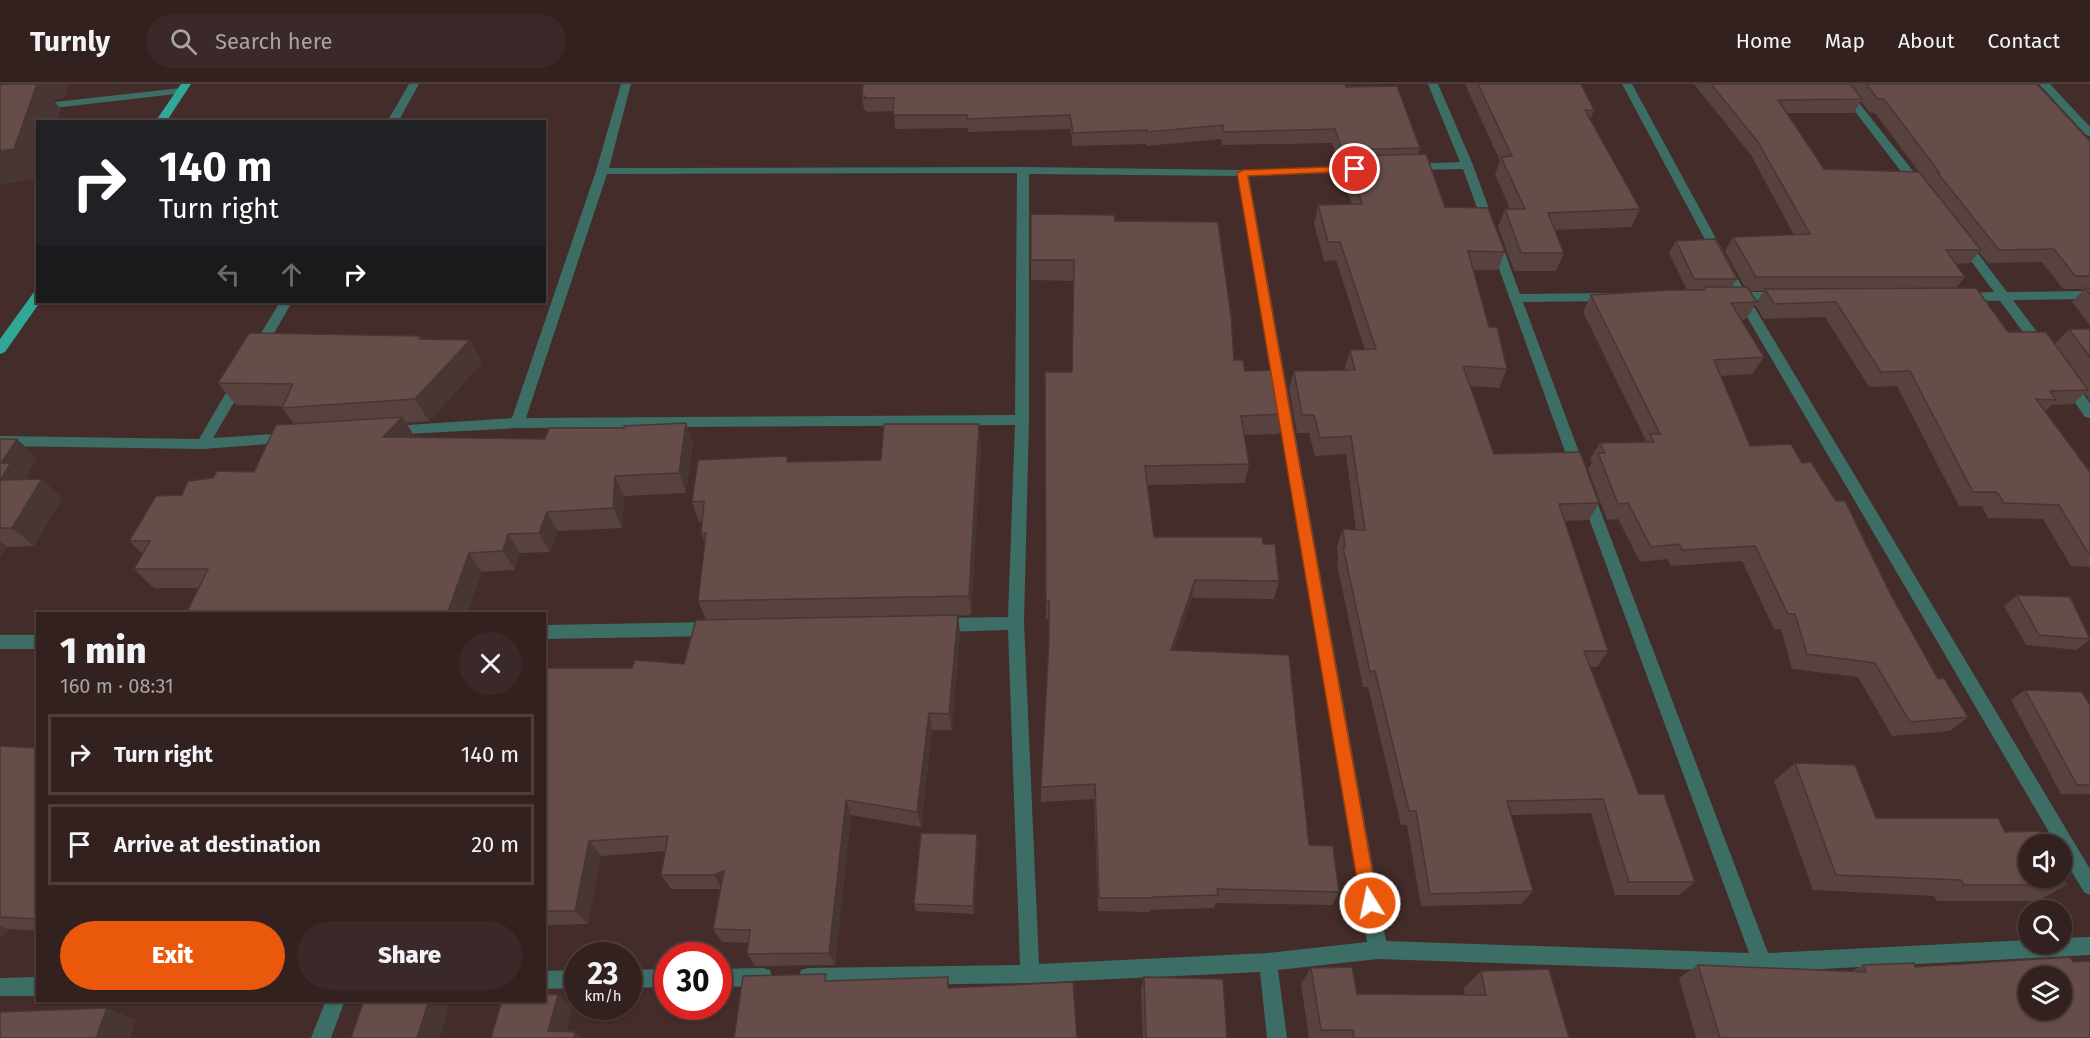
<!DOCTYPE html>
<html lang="en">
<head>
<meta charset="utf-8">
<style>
	:root { --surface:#32211f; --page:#3a2928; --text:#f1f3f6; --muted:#a8a3a4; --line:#4d3e3d; --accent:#ea580c }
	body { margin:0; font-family:"Fira Sans",sans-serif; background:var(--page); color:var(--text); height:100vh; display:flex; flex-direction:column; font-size:22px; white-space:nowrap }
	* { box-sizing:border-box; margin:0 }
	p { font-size:20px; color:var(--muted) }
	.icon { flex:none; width:33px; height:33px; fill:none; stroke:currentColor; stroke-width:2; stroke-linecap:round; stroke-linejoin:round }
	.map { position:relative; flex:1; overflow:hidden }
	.details { position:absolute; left:36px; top:528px; width:510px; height:390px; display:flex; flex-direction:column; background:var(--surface); border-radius:0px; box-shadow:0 2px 4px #0004,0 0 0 2px var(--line) }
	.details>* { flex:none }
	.top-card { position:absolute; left:36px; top:36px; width:510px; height:183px; border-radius:0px; box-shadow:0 2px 4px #0004,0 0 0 2px var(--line); background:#202124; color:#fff; overflow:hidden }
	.fabs { position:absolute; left:2018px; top:750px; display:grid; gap:12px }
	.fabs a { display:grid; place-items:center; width:54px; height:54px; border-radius:50%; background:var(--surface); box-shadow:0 2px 4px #0004,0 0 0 2px var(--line); font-size:30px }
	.speed { position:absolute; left:564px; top:858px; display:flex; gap:12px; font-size:30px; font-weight:700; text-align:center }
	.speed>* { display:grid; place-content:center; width:78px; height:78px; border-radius:50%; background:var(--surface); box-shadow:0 2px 4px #0004,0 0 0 2px var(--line); line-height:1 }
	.speed small { font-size:15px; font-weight:400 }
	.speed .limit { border:9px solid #d22; background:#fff; color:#111 }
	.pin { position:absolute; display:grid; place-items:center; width:51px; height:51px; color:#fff; margin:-26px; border:3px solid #fff; border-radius:50%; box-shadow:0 2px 6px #0007 }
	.me { position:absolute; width:66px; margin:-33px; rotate:350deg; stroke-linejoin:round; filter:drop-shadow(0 0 4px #0008) }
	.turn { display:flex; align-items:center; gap:21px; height:126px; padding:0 24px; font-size:27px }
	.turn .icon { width:78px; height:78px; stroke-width:2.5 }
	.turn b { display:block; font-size:42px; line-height:51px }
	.lanes { display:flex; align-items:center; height:57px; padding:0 24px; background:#0003; justify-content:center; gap:30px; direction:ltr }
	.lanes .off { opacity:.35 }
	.round { display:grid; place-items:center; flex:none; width:63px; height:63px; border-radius:32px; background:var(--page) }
	.overview { display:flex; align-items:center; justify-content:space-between; height:102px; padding:0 24px }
	h1 { font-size:36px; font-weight:800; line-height:45px }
	.action { display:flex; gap:12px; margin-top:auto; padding:12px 24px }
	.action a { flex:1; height:69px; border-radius:36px; background:var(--accent); color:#fff; font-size:24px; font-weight:800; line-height:69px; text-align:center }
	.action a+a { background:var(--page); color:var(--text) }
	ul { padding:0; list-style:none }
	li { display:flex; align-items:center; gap:18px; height:81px; margin:0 12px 9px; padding:0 12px; border:3px solid var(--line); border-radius:0px }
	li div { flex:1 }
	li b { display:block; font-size:22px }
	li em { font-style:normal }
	header { display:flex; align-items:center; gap:36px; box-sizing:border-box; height:84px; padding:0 30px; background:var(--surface); border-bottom:2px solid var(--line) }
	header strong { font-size:28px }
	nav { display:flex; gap:33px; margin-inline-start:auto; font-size:21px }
	.search { width:420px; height:54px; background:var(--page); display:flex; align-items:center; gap:15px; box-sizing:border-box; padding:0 21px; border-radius:33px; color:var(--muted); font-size:22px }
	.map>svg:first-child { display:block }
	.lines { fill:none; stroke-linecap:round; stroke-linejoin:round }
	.minor { fill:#3c6e66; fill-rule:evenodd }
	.major { fill:#2fa898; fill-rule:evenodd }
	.wall { fill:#58423f; fill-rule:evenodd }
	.shaded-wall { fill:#473633 }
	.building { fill:#664d49; stroke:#473633; stroke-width:1.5; fill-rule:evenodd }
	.route { fill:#ea580c; stroke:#983908; stroke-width:1.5 }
</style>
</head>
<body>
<header>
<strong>Turnly</strong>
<div class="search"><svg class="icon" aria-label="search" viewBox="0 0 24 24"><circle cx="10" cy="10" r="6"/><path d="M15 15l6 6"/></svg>Search here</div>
<nav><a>Home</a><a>Map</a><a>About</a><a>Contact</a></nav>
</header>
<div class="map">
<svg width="2090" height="954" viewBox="0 0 2090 954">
	<rect width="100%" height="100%" fill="#432c29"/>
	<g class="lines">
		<g class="minor">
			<polygon points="409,0 419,0 398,38 387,38"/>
			<path d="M 621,0 L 631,0 L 609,84 L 1023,83 L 1243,86 L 1367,83 L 1369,85 L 1363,88 L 1249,92 L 1386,857 L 1749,869 L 1580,410 L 1582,406 L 1592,406 L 1594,410 L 1768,869 L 2028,856 L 2028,860 L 2061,860 L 2061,854 L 2090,853 L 2090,871 L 1762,888 L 1378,875 L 1278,886 L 1287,954 L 1267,954 L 1260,888 L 1030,899 L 808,902 L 801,900 L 799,893 L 801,886 L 808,884 L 1020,881 L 1008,546 L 941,548 L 935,546 L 933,541 L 935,536 L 941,534 L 1008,533 L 1015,341 L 517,344 L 388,351 L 386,347 L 388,343 L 393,342 L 512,334 L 596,87 ZM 1017,89 L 1015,331 L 526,334 L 607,90 ZM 1029,90 L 1238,92 L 1367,858 L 1268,869 L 1039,880 L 1024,539 L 1029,336 Z"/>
			<polygon points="1428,0 1438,0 1473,81 1520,210 1610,209 1616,213 1610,217 1523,218 1586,387 1584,391 1579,392 1572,387 1463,85 1411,86 1405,83 1411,80 1460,78"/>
			<polygon points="1622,0 1632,0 1745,208 1781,208 1787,212 1781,216 1750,216 2090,785 2090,811 2084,808 2061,770 2061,760 2056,760 1737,216 1729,215 1727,212 1733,208"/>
			<polygon points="1834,0 1844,0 1924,101 1924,107 1916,107"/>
			<polygon points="2039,0 2050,0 2090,43 2090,52 2086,51"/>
			<polygon points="181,4 186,7 185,9 0,30 0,24"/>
			<polygon points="1963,154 1967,155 2007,208 2090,207 2090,215 2013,216 2049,264 2047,267 2037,267 2000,217 1960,216 1958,213 1964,209 1994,208 1957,158"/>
			<polygon points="280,218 292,218 262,270 252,270 250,267"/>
			<polygon points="2067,292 2072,294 2090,319 2090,334 2085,333 2060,297"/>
			<polygon points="239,293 246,298 213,354 288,349 295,354 293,358 203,365 0,362 0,352 199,355 234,295"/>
			<polygon points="713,538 719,540 721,545 719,550 713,552 544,555 544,541"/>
			<rect x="0" y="551" width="38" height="14"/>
			<polygon points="763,884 770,886 772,893 770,900 763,902 718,903 718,885"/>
			<polygon points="668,885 668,903 628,904 628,886"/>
			<polygon points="578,886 578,904 544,905 544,887"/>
			<polygon points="38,893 38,912 0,912 0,894"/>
			<polygon points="326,916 345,916 331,954 311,954"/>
		</g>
		<g class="major">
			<polygon points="181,0 191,0 166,38 155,38"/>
			<polygon points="38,207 38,218 40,218 5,268 0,270 0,255 34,208"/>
		</g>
	</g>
	<g class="wall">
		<polygon points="1465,0 1581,0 1594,26 1590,36 1640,125 1631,143 1555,146 1564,169 1556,187 1514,187 1498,143 1505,125 1510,125 1495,90 1500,77"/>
		<path d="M 1694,0 L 2037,0 L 2090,57 L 2090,241 L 2072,218 L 2084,205 L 2063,205 L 2042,178 L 1988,179 L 1979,168 L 1970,179 L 1955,180 L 1965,193 L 1956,204 L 2008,248 L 2055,260 L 2069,245 L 2090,245 L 2090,317 L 2085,309 L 2073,320 L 2051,321 L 2045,327 L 2090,388 L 2090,483 L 2071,482 L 2043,435 L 1988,434 L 1982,422 L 1959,422 L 1897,302 L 1869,303 L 1825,233 L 1764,235 L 1755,221 L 1746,235 L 1741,236 L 1764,273 L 1752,290 L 1721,292 L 1750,362 L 1802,379 L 1892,513 L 1938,595 L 1968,633 L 1950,647 L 1892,652 L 1858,593 L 1792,585 L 1781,545 L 1774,545 L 1742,477 L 1671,482 L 1667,475 L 1640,478 L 1618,435 L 1607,436 L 1588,385 L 1592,379 L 1590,375 L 1600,359 L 1646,357 L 1583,228 L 1591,211 L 1687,206 L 1669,169 L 1676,157 L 1737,195 L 1732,203 L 1745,203 L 1725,167 L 1733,153 L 1794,151 L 1751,71 ZM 1861,17 L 1870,29 L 1875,29 L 1919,88 L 1824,85 L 1787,29 L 1854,29 ZM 1750,207 L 1764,207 L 1756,218 Z"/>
		<polygon points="1346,3 1420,64 1418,70 1445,123 1505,168 1498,186 1473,186 1489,243 1507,285 1499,304 1470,302 1494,370 1599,419 1589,436 1564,437 1608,567 1597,583 1590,583 1639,710 1695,798 1679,811 1615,811 1591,729 1511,731 1533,807 1521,820 1421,822 1407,741 1401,741 1368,603 1363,603 1337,480 1338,476 1337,462 1343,445 1356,446 1346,370 1315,372 1309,349 1297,349 1289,305 1294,287 1345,286 1345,284 1350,266 1365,266 1336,176 1324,177 1314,140 1318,121 1352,120 1342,91 1345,80 1339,80 1332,59 1222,61 1221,55 1146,62 1146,60 1073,62 1070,45 968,48 968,44 895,45 894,27 867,28 866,26 864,26 862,12"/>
		<polygon points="1031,130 1115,137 1234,276 1245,287 1284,330 1279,350 1244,351 1249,380 1245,399 1148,401 1154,453 1263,460 1279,497 1274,515 1192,514 1174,566 1309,761 1339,808 1332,821 1216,819 1214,824 1150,826 1150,828 1098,827 1094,715 1041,718 1041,703 1049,558 1049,535 1046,535 1045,288 1072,288 1074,197 1031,196"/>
		<polygon points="420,252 422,255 470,256 482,279 429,337 406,339 415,353 415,354 545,355 624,344 686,339 693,359 686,409 624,412 622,444 558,447 550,468 520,469 515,486 199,504 154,504 134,485 143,470 129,457 182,411 213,394 254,388 294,340 282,324 283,322 236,321 218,299"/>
		<polygon points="0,355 37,374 26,392 29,396 62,414 34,462 7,463 0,474"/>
		<polygon points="981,360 971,531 958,532 960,549 952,646 932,646 921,743 851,731 835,881 755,882 747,870 748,859 722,858 713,845 721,805 671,805 661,791 665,767 601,772 588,840 547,841 544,838 544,584 632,584 684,580 706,536 698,517 705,459 701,450 702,437 699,438 692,418 787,372 789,378 881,376"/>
		<polygon points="2017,511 2090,556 2076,566 2026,561 2004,522"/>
		<polygon points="2025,606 2090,621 2090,710 2061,710 2011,616"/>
		<polygon points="0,662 38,664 38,847 8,845 4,852 0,852"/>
		<polygon points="1795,679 1876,734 2005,748 2067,801 2037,817 1937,817 1934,812 1813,806 1774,697"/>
		<polygon points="978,758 974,830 916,827 914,820"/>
		<polygon points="2073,878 2090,954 1696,954 1679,894 1698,881 1852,887 1863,881 1915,883"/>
		<polygon points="1311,884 1357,910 1465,911 1464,904 1481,887 1569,954 1309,954 1301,900"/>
		<polygon points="1144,893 1227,954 1143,954 1141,905"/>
	</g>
	<g class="shaded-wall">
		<polygon points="0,0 69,0 64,15 53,16 61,25 57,38 38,38 38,94 0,101"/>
		<polygon points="470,256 482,279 429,337 415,315"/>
		<polygon points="402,333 415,353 397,374 383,353"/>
		<polygon points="686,339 693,359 686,409 679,389"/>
		<polygon points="979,340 981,360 971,531 969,512"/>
		<polygon points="17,355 37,374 26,392 32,398 0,396 1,379"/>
		<polygon points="615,392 624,412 622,444 613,424"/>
		<polygon points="42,395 62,414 34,462 12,444"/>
		<polygon points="547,428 558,447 550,468 539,449"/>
		<polygon points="508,450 520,469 515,486 503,467"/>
		<polygon points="0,457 7,463 0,474"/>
		<polygon points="469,469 482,488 467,530 447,530"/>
		<polygon points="1195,496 1192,514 1168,584 1171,566"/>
		<polygon points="958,531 960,549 952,646 949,630"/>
		<polygon points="929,629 932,646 921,743 917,728"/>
		<polygon points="846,716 851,731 835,881 829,869"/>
		<polygon points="977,750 978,758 974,830 973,822"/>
		<polygon points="589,757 601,772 588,840 575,827"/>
		<polygon points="724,787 722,805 714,791"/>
		<polygon points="0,842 8,845 4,852 0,851"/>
		<polygon points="558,911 573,923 565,954 548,947"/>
		<polygon points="429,916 439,916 449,923 439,954 417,954"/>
		<polygon points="107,924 136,936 130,954 96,954"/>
		<polygon points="575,948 583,954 574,954"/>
	</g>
	<g class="building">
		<polygon points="5,0 37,0 14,65 0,67 0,1"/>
		<polygon points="863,0 1345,0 1346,3 1397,2 1420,64 1342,66 1335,45 1224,48 1223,41 1147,48 1147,46 1073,49 1070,31 967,35 967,31 893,31 894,14 865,14 865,12 862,12"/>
		<polygon points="1478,0 1581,0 1594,26 1585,26 1640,125 1548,129 1564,169 1521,169 1505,125 1525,125 1501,73 1512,72"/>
		<polygon points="1711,0 1850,0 1862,15 1778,16 1824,85 1919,88 1981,166 1946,166 1965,193 1756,193 1733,153 1810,150 1758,58"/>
		<polygon points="1866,0 2037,0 2090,57 2090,192 2075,192 2054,165 1999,166 1937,88 1939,88 1884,15 1878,15"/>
		<polygon points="1426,70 1445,123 1488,124 1505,168 1468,167 1489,243 1497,243 1507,285 1463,282 1494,370 1580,368 1599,419 1559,420 1608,567 1584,567 1639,710 1664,710 1695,798 1629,798 1603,715 1507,717 1533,807 1430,810 1416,727 1409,727 1375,587 1370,588 1343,463 1345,463 1343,445 1365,446 1351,352 1320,354 1314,331 1302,331 1294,287 1355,286 1350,266 1376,265 1340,158 1328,158 1318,121 1362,120 1347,72"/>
		<polygon points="1031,130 1114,131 1115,137 1218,138 1231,232 1234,276 1243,276 1245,287 1276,286 1284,330 1241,332 1249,380 1145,382 1154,453 1262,453 1263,460 1275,460 1279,497 1195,496 1171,566 1289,571 1309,761 1333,762 1339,808 1217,805 1218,811 1153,813 1153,814 1099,814 1095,700 1041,703 1049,556 1049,517 1046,517 1045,288 1072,288 1074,176 1031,176"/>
		<polygon points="1715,155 1737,195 1694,195 1676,157"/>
		<polygon points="1704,203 1747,203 1757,218 1731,219 1764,273 1714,276 1750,362 1791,360 1802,379 1811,378 1836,417 1845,417 1892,513 1938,595 1944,594 1968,633 1910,638 1875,579 1807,570 1795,530 1788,530 1755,462 1682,466 1679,460 1651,463 1628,419 1618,420 1598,369 1605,369 1600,359 1654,358 1650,350 1660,350 1591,211 1669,206 1705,206"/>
		<polygon points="1976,204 2008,248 2046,248 2088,306 2050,307 2056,316 2036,315 2090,388 2090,469 2088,469 2059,421 2004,419 1997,408 1973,408 1910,287 1881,288 1836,218 1774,220 1765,205"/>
		<polygon points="2085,204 2090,204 2090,211"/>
		<polygon points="2069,245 2090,245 2090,273"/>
		<polygon points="249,249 420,252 419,255 470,256 415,315 282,324 293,300 218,299"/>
		<polygon points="402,333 383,353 545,355 549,344 624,344 624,342 686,339 679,389 615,392 613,424 547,428 539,449 508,450 503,467 469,469 447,530 186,530 208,485 134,485 150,457 129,457 156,412 182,411 188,397 213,394 217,387 254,388 276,341"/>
		<polygon points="884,340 979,340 969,512 698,517 706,449 701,450 704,417 692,418 698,376 787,372 787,378 881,376"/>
		<polygon points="0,355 17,355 1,379 11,379 0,396 42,395 12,444 0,444"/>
		<polygon points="2017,511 2070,513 2090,555 2039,551"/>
		<polygon points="958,531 949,630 929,629 917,728 846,716 829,869 747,870 750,846 713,845 724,787 714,791 661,791 668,752 589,757 575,827 544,827 544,584 632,584 635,576 684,580 696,536"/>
		<polygon points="2025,606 2082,608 2090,621 2090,701 2077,701"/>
		<polygon points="0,662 38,664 38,835 0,833"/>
		<polygon points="1795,679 1855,681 1876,734 1998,734 2005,748 2039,747 2046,760 2028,760 2028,794 2061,794 2061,790 2067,801 1964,801 1961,796 1836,791"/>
		<polygon points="921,749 977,750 973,822 914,820"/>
		<path d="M 2070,873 L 2073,878 L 2090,877 L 2090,954 L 1720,954 L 1698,881 L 1866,888 L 1863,881 L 1914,879 L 1915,883 ZM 2028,892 L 2061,892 L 2061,926 L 2028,926 Z"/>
		<polygon points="1352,883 1357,910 1486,911 1481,887 1549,885 1569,954 1354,954 1353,946 1321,946 1311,884"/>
		<polygon points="826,890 825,897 948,893 948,904 1073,898 1077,954 734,954 743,892"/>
		<polygon points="1144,893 1223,895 1227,954 1146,954"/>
		<polygon points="544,910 558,911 548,947 575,948 574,954 491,954 502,916 544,916"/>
		<polygon points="364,916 429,916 417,954 351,954"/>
		<polygon points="107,924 96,954 0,954 0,928"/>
	</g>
	<polygon class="route" points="1355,82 1360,85 1359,87 1248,92 1378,819 1375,824 1370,827 1364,824 1361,819 1237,89 1243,86"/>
</svg>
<div class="fabs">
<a><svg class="icon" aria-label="sound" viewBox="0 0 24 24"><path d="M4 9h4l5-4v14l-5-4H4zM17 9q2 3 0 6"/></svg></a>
<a><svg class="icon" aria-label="search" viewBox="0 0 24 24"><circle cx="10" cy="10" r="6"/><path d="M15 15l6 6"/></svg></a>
<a><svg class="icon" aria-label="layers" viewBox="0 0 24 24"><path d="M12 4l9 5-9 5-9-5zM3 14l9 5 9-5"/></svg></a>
</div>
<div class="speed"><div>23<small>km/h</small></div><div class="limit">30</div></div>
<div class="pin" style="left:1355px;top:85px;background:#d93025"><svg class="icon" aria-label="arrive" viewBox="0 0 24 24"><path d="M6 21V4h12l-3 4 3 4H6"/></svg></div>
<svg class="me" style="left:1370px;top:819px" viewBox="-20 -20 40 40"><circle r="17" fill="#ea580c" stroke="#fff" stroke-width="3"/><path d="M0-11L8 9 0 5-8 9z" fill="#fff"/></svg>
<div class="top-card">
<div class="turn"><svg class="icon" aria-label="right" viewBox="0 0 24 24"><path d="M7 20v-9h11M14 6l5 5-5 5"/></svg><div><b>140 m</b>Turn right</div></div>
<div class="lanes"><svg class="icon off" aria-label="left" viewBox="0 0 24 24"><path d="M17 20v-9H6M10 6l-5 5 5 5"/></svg><svg class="icon off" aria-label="ahead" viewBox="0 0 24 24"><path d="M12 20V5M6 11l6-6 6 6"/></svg><svg class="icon" aria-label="right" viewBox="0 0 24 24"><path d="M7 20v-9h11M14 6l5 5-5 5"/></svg></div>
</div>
<section class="details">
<div class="overview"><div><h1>1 min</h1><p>160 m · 08:31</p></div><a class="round"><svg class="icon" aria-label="close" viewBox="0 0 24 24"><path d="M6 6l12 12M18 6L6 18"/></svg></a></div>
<ul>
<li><svg class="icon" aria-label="right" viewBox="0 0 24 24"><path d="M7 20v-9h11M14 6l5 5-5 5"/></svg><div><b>Turn right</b></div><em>140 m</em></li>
<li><svg class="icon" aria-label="arrive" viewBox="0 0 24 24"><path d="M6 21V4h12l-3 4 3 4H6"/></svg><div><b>Arrive at destination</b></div><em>20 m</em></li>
</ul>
<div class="action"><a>Exit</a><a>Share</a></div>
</section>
</div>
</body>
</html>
